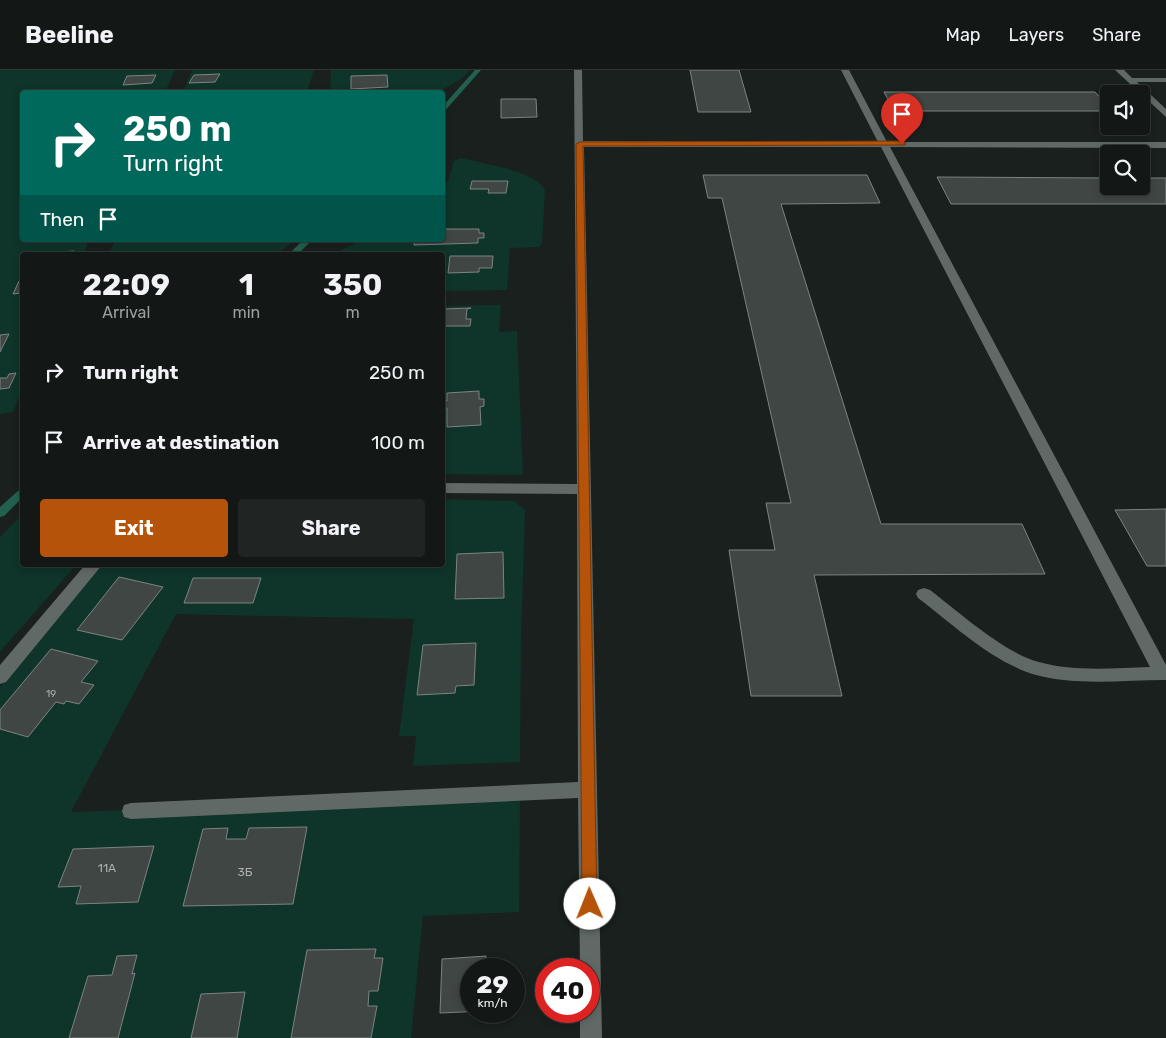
<!DOCTYPE html>
<html lang="en">
<head>
<meta charset="utf-8">
<style>
	:root { --surface:#131816; --page:#202523; --text:#f1f3f6; --muted:#9da0a1; --line:#323735; --accent:#b45309 }
	body { margin:0; font-family:Rubik,sans-serif; background:var(--page); color:var(--text); height:100vh; display:flex; flex-direction:column; font-size:19px; white-space:nowrap }
	* { box-sizing:border-box; margin:0 }
	p { font-size:16px; color:var(--muted) }
	.icon { flex:none; width:28px; height:28px; fill:none; stroke:currentColor; stroke-width:2; stroke-linecap:round; stroke-linejoin:round }
	.map { position:relative; flex:1; overflow:hidden }
	.details { position:absolute; left:20px; top:182px; width:425px; height:315px; display:flex; flex-direction:column; background:var(--surface); border-radius:5px; box-shadow:0 2px 8px #0003,0 0 0 1px var(--line) }
	.details>* { flex:none }
	.top-card { position:absolute; left:20px; top:20px; width:425px; height:152px; border-radius:5px; box-shadow:0 2px 8px #0003,0 0 0 1px var(--line); background:#00695c; color:#fff; overflow:hidden }
	.fabs { position:absolute; left:1100px; top:15px; display:grid; gap:10px }
	.fabs a { display:grid; place-items:center; width:50px; height:50px; border-radius:5px; background:var(--surface); box-shadow:0 2px 8px #0003,0 0 0 1px var(--line); font-size:25px }
	.speed { position:absolute; left:460px; top:888px; display:flex; gap:10px; font-size:25px; font-weight:700; text-align:center }
	.speed>* { display:grid; place-content:center; width:65px; height:65px; border-radius:50%; background:var(--surface); box-shadow:0 2px 8px #0003,0 0 0 1px var(--line); line-height:1 }
	.speed small { font-size:12px; font-weight:400 }
	.speed .limit { border:8px solid #d22; background:#fff; color:#111 }
	.pin { position:absolute; display:grid; place-items:center; width:42px; height:42px; color:#fff; margin:-51px -21px; border-radius:50% 50% 50% 0; rotate:-45deg; box-shadow:0 0 5px #0007 }
	.pin .icon { rotate:45deg }
	.me { position:absolute; width:55px; margin:-28px; rotate:359deg; stroke-linejoin:round; filter:drop-shadow(0 0 4px #0008) }
	.turn { display:flex; align-items:center; gap:18px; height:105px; padding:0 20px; font-size:22px }
	.turn .icon { width:65px; height:65px; stroke-width:2.5 }
	.turn b { display:block; font-size:35px; line-height:42px }
	.then { display:flex; align-items:center; height:48px; padding:0 20px; background:#0003; gap:10px; font-size:19px }
	.eta { display:flex; justify-content:space-evenly; align-items:center; height:85px; text-align:center }
	.eta b { font-size:30px; font-weight:700; line-height:35px }
	.cta { display:flex; gap:10px; margin-top:auto; padding:10px 20px }
	.cta a { flex:1; height:58px; border-radius:5px; background:var(--accent); color:#fff; font-size:20px; font-weight:700; line-height:58px; text-align:center }
	.cta a+a { background:var(--page); color:var(--text) }
	ul { padding:0; list-style:none }
	li { display:flex; align-items:center; gap:15px; height:70px; padding:0 20px }
	li div { flex:1 }
	li b { display:block; font-size:19px }
	li em { font-style:normal }
	header { display:flex; align-items:center; gap:30px; box-sizing:border-box; height:70px; padding:0 25px; background:var(--surface); border-bottom:1px solid var(--line) }
	header strong { font-size:24px }
	nav { display:flex; gap:28px; margin-inline-start:auto; font-size:18px }
	.map>svg:first-child { display:block }
	.green { fill:#0f3429 }
	.lines { fill:none; stroke-linecap:round; stroke-linejoin:round }
	.stream { fill:#22614f; fill-rule:evenodd }
	.building { fill:#3f4643; stroke:#7c8481 }
	.minor { fill:#616966; fill-rule:evenodd }
	.route { fill:#b45309; stroke:#753606 }
	.labels { text-anchor:middle; stroke-width:5; stroke-linejoin:round; paint-order:stroke }
	.number-label { font-size:10px; fill:#acb1b0 }
	.near-number-label { font-size:12px; fill:#acb1b0 }
</style>
</head>
<body>
<header>
<strong>Beeline</strong>
<nav><a>Map</a><a>Layers</a><a>Share</a></nav>
</header>
<div class="map">
<svg width="1166" height="968" viewBox="0 0 1166 968">
	<rect width="100%" height="100%" fill="#19201d"/>
	<g class="green">
		<polygon points="0,0 175,0 165,22 22,22 22,170 88,170 85,174 88,174 82,185 22,185 22,318 13,342 0,344"/>
		<polygon points="192,0 314,0 307,22 183,22"/>
		<path d="M 331,0 L 469,0 C 465,9 447,17 438,22 C 433,25 344,22 330,22 Z"/>
		<path d="M 461,88 C 480,93 539,101 545,121 L 542,173 L 539,177 L 510,178 L 507,220 L 443,221 L 442,185 L 331,185 L 362,170 L 442,170 L 443,115 L 448,111 L 454,91 Z"/>
		<polygon points="115,170 295,170 276,185 109,185"/>
		<polygon points="501,235 499,262 517,261 523,405 443,404 442,236"/>
		<polygon points="443,429 514,431 525,440 521,571 520,692 413,696 416,666 399,666 414,549 176,544 71,742 520,726 519,842 423,846 411,968 0,968 0,617 102,495 442,495"/>
		<polygon points="22,445 22,495 76,495 0,582 0,467"/>
	</g>
	<g class="lines">
		<g class="stream">
			<polygon points="475,0 481,0 442,44 442,37"/>
			<polygon points="303,170 312,170 297,185 288,185"/>
			<polygon points="22,419 22,428 4,446 0,447 0,437 18,421"/>
		</g>
	</g>
	<g class="building">
		<polygon points="690,0 739,0 751,42 698,42"/>
		<polygon points="220,4 215,12 189,13 194,5"/>
		<polygon points="156,5 152,13 123,15 127,6"/>
		<polygon points="387,5 388,17 351,19 351,6"/>
		<polygon points="884,22 1095,22 1109,37 1109,41 894,41"/>
		<polygon points="501,29 536,29 537,47 501,48"/>
		<polygon points="703,105 867,105 880,133 781,134 881,454 1022,454 1045,504 814,505 842,626 751,626 729,480 775,480 766,433 791,433 722,128 708,128"/>
		<polygon points="937,107 1109,108 1109,116 1141,116 1141,108 1166,108 1166,134 951,134"/>
		<polygon points="472,111 508,111 506,123 488,123 489,119 470,119"/>
		<polygon points="442,159 479,159 479,163 484,163 484,168 478,168 478,173 414,175 414,170 442,170"/>
		<polygon points="74,181 72,185 47,185 48,183"/>
		<polygon points="450,186 493,186 492,198 479,198 479,202 448,203"/>
		<polygon points="19,211 22,211 22,223 13,224"/>
		<polygon points="471,238 467,239 466,249 471,249 470,256 442,256 442,239"/>
		<polygon points="9,264 0,282 0,265"/>
		<polygon points="16,303 9,318 0,319 0,308 7,308 9,304"/>
		<polygon points="479,321 479,329 484,329 484,336 480,337 481,355 447,357 447,338 442,338 442,331 447,331 447,323"/>
		<polygon points="1166,439 1166,496 1147,496 1115,440"/>
		<polygon points="503,482 504,528 455,529 457,484"/>
		<polygon points="119,507 163,517 122,570 77,560"/>
		<polygon points="193,508 261,508 253,533 184,533"/>
		<polygon points="476,573 474,615 456,616 455,623 417,625 423,575"/>
		<polygon points="51,579 98,591 81,612 94,615 79,634 66,631 64,634 56,632 28,667 0,659 0,640"/>
		<polygon points="307,757 293,834 183,836 203,759 228,758 226,769 246,769 249,758"/>
		<polygon points="154,776 138,832 76,834 81,816 58,817 73,779"/>
		<polygon points="376,879 374,888 383,888 378,921 369,921 368,936 377,936 371,968 291,968 307,880"/>
		<polygon points="137,885 132,904 135,903 118,968 69,968 88,906 112,905 117,886"/>
		<polygon points="486,886 486,899 471,899 471,941 484,941 440,943 442,889"/>
		<polygon points="245,922 237,968 191,968 201,924"/>
	</g>
	<g class="lines">
		<g class="minor">
			<path d="M 574,0 L 582,0 L 583,71 L 878,72 L 841,0 L 849,0 L 887,72 L 1166,72 L 1166,78 L 890,77 L 1166,595 L 1166,610 C 1124,610 1077,616 1036,605 C 992,592 955,556 918,528 L 916,524 L 918,520 L 924,518 L 930,520 C 959,542 1004,583 1039,592 C 1074,602 1114,598 1150,597 L 881,77 L 584,77 L 602,968 L 580,968 L 580,941 L 589,941 L 589,899 L 580,899 L 578,728 L 131,749 L 124,747 L 122,741 L 124,735 L 131,733 L 578,712 L 577,424 L 442,423 L 442,413 L 577,414 Z"/>
			<polygon points="1115,0 1124,0 1132,8 1166,8 1166,12 1137,12 1166,39 1166,47"/>
			<polygon points="85,495 102,495 6,612 0,614 0,595"/>
		</g>
	</g>
	<polygon class="route" points="902,71 905,72 905,75 583,76 597,834 595,839 590,842 584,839 582,834 576,74 580,72"/>
	<g class="labels">
		<g class="number-label">
			<text x="51" y="627">19</text>
		</g>
		<g class="near-number-label">
			<text x="107" y="802">11А</text>
			<text x="245" y="806">3Б</text>
		</g>
	</g>
</svg>
<div class="fabs">
<a><svg class="icon" aria-label="sound" viewBox="0 0 24 24"><path d="M4 9h4l5-4v14l-5-4H4zM17 9q2 3 0 6"/></svg></a>
<a><svg class="icon" aria-label="search" viewBox="0 0 24 24"><circle cx="10" cy="10" r="6"/><path d="M15 15l6 6"/></svg></a>
</div>
<div class="speed"><div>29<small>km/h</small></div><div class="limit">40</div></div>
<div class="pin" style="left:902px;top:74px;background:#d93025"><svg class="icon" aria-label="arrive" viewBox="0 0 24 24"><path d="M6 21V4h12l-3 4 3 4H6"/></svg></div>
<svg class="me" style="left:590px;top:834px" viewBox="-20 -20 40 40"><circle r="19" fill="#fff"/><path d="M0-13L10 11 0 6-10 11z" fill="#b45309"/></svg>
<div class="top-card">
<div class="turn"><svg class="icon" aria-label="right" viewBox="0 0 24 24"><path d="M7 20v-9h11M14 6l5 5-5 5"/></svg><div><b>250 m</b>Turn right</div></div>
<div class="then">Then<svg class="icon" aria-label="arrive" viewBox="0 0 24 24"><path d="M6 21V4h12l-3 4 3 4H6"/></svg></div>
</div>
<section class="details">
<div class="eta">
<div><b>22:09</b><p>Arrival</p></div>
<div><b>1</b><p>min</p></div>
<div><b>350</b><p>m</p></div>
</div>
<ul>
<li><svg class="icon" aria-label="right" viewBox="0 0 24 24"><path d="M7 20v-9h11M14 6l5 5-5 5"/></svg><div><b>Turn right</b></div><em>250 m</em></li>
<li><svg class="icon" aria-label="arrive" viewBox="0 0 24 24"><path d="M6 21V4h12l-3 4 3 4H6"/></svg><div><b>Arrive at destination</b></div><em>100 m</em></li>
</ul>
<div class="cta"><a>Exit</a><a>Share</a></div>
</section>
</div>
</body>
</html>
